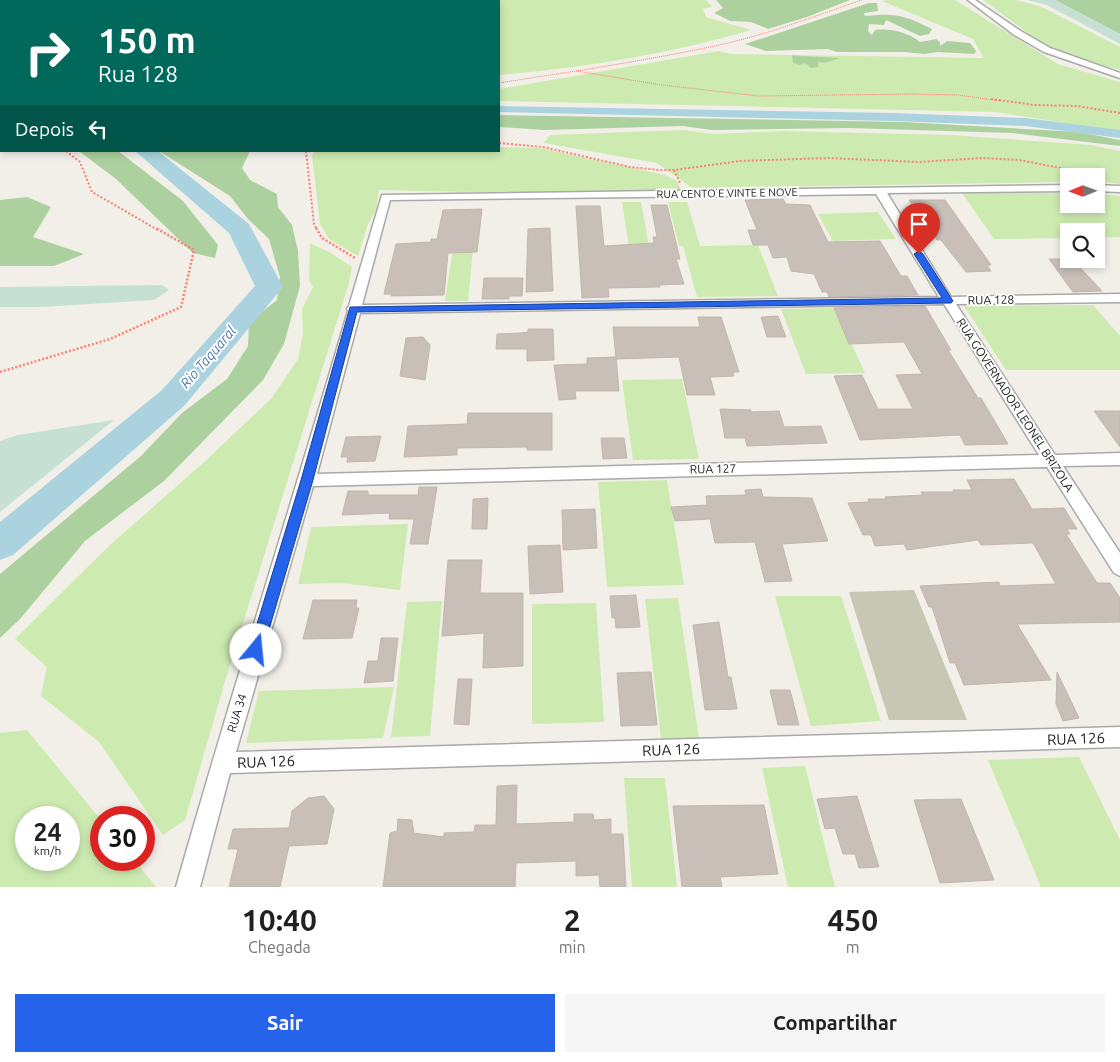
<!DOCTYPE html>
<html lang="pt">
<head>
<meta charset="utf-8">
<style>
	:root { --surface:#fff; --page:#f6f6f6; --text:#202124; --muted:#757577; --accent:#2563eb }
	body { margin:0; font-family:Ubuntu,sans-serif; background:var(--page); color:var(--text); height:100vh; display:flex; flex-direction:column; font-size:19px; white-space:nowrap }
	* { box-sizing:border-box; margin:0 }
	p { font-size:16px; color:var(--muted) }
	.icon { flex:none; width:28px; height:28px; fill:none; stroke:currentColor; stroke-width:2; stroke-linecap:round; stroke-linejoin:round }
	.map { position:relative; height:887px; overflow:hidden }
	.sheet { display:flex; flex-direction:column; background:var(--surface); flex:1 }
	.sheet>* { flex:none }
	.top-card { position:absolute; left:0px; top:0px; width:500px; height:152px; box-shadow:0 2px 8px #0003; background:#00695c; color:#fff; overflow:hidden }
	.needle { width:32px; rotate:269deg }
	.controls { position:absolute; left:1060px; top:168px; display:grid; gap:10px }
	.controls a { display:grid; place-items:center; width:45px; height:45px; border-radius:0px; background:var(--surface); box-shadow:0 2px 8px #0003; font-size:25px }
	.speed { position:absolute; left:15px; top:806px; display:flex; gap:10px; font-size:25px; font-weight:700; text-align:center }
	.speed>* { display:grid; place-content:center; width:65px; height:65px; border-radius:50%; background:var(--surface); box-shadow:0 2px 8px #0003; line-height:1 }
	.speed small { font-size:12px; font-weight:400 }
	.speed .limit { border:8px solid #d22; background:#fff; color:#111 }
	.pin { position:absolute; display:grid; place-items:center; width:42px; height:42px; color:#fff; margin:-51px -21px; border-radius:50% 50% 50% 0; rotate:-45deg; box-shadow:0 0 5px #0007 }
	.pin .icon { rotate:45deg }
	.me { position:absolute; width:55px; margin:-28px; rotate:17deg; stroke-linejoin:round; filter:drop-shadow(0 0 4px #0008) }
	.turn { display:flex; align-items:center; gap:18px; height:105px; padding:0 15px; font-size:22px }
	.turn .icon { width:65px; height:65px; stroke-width:2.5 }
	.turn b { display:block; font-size:35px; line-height:42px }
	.then { display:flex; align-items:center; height:48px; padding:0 15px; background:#0003; gap:10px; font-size:19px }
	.eta { display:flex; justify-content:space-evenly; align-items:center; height:85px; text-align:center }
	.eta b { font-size:30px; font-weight:700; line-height:35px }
	.action { display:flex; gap:10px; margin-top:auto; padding:10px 15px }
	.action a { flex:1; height:58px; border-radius:0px; background:var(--accent); color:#fff; font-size:20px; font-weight:700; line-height:58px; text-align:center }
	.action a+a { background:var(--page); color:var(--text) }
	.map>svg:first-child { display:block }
	.construction { fill:#c7c7b4 }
	.grass { fill:#cdebb0; fill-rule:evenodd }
	.forest { fill:#add19e }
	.wetland { fill:#c6e0d4 }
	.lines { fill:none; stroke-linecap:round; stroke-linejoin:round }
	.canal { fill:#aad3df; fill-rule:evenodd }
	.river { fill:#aad3df; fill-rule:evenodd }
	.building { fill:#c7bfb8; stroke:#c4b6ab }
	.street-casing { stroke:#a9a9a9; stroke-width:3 }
	.path-far2 { stroke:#fa8072; stroke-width:1; stroke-dasharray:1 1; stroke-linecap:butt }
	.path-far1 { stroke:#fa8072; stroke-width:2; stroke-dasharray:2 2; stroke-linecap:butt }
	.path { stroke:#fa8072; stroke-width:2.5; stroke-dasharray:2 2; stroke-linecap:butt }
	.street { fill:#fff; fill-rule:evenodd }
	.route { fill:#2563eb; stroke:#184099 }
	.labels { text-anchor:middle; stroke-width:4; stroke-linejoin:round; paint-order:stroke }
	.far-street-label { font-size:11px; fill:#222; stroke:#fff }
	.street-label { font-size:12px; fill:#222; stroke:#fff }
	.water-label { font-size:14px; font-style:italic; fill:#4a7aab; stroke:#fff }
	.near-street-label { font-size:15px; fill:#222; stroke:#fff }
</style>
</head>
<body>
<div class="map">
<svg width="1120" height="887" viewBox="0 0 1120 887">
	<rect width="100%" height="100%" fill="#f2efe9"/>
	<polygon class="construction" points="914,590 967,720 889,720 849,592"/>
	<g class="grass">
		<path d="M 492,0 L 706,0 L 712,7 L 703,9 L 706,17 L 751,30 C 669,54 583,68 499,75 L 499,1 Z"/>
		<polygon points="886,0 955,0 1058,64 1120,82 1120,132 996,112 499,101 499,89 719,51 731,54 984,58 973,39 882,1"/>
		<polygon points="983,0 1016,0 1040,6 1120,47 1120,70 1085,61 1040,42"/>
		<polygon points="684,130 714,134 783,131 951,135 1091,145 1120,151 1120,184 1096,181 1096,176 1069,176 1069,182 692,188 657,163 544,143 550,135"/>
		<polygon points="499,147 540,148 665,175 676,180 682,192 571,194 379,190 376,210 368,224 358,256 329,239 320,224 312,156 314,151 499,151"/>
		<polygon points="962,193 1069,193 1069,204 1096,204 1096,193 1120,196 1120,237 1096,237 1096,231 1069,231 1069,238 994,239"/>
		<polygon points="622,202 641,202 649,246 629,247"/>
		<polygon points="668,202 687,202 700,246 758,245 778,296 697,297 683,246 679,246"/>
		<polygon points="878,212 896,239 833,241 818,214"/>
		<polygon points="310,243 331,253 352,267 349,283 225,681 185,820 163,835 99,742 41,696 47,667 15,639 110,545 203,463 271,399 298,359 303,333 302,309 313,287 309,281"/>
		<polygon points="453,249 473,249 468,301 445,301"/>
		<polygon points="1093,305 1120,336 1120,370 1006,370 964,306"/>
		<polygon points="835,308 865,373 806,374 781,309"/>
		<polygon points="682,379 699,459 633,460 622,380"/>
		<polygon points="667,480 684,585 607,587 598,482"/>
		<polygon points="408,524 400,590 341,583 298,584 311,527"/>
		<polygon points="775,596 841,596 881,721 811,726"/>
		<polygon points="678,598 699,738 661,739 645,599"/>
		<polygon points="442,601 430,736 391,737 407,602"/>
		<polygon points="596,603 604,722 532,724 532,604"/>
		<polygon points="394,687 383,738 246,743 259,691"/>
		<path d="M 27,730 L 101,820 L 101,860 L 134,860 L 156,887 L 0,887 L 0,733 ZM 26,818 L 69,818 L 69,860 L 26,860 Z"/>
		<polygon points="1079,757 1120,840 1120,887 1041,887 988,760"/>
		<polygon points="805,766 835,887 788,887 762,768"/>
		<polygon points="624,778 665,778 677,887 632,887"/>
	</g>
	<g class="forest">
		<polygon points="0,0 480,0 1,1 0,51"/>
		<polygon points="716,0 850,0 807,17 768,29 751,22 730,21 714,13 723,8"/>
		<polygon points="1055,0 1120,0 1120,34"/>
		<path d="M 869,3 L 877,3 L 878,11 L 864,13 L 865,16 C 897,13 903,15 932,29 L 929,34 L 920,36 L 886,20 L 884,25 L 869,24 L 868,31 L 872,35 L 875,30 C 890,28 908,32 920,42 L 936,39 L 940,42 L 940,46 L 947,41 L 970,43 L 976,51 L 974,54 L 938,52 L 924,54 L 905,52 L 837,52 L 828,49 L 766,51 L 745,44 Z"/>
		<polygon points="792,55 801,56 840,58 825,63 818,62 818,67 811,68 805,63 800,65 793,63"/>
		<polygon points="499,115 904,122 1078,132 1120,140 1120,146 1012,133 849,128 711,130 683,126 545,130 499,127"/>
		<polygon points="79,151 118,151 183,201 218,245 215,258 193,253 116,179"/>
		<polygon points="159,151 250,151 242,168 250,180 277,194 278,207 292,225 298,251 300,286 284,344 263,380 164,481 85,541 20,619 0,638 0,574 141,456 182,413 227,379 248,346 249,322 277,300 280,277 269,239 248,219 230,196"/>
		<polygon points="27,197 51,207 33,237 84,254 54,266 0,266 0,200"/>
	</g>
	<g class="wetland">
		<polygon points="1027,0 1055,0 1120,34 1120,44 1047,5"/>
		<polygon points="162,285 169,290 154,300 41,307 0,307 0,287"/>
		<polygon points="114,420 0,512 0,441 18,435"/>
	</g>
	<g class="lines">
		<polygon class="canal" points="499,106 893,113 1025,118 1120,130 1120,138 1025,126 893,121 499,112"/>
		<g class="river">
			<rect x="0" y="85" width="1" height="12"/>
			<polygon points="135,151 158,151 249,224 283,287 184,406 13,555 0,560 0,522 162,390 255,286 229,233"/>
		</g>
	</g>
	<g class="building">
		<polygon points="783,199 786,204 810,205 828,242 880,241 901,276 907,276 918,295 829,297 827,292 822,292 814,274 791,271 787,257 773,258 768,245 753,245 748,230 757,230 745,200"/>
		<polygon points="909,200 945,200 991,265 987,265 991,271 966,272 941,240 937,240"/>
		<polygon points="651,205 667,205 680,259 676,259 684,284 659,285 660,287 608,288 609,297 582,298 576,206 600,206 604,246 654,243 653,237 657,237"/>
		<polygon points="482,209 477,252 448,253 444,295 391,296 392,294 384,294 396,244 431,242 431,239 437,239 443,210"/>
		<polygon points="550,228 553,291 526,292 528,229"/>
		<polygon points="1049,259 1072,259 1102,291 1073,292"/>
		<polygon points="484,278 523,278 522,296 509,296 509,299 482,299"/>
		<polygon points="925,306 951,350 948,350 978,398 981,398 1008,444 965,445 960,435 860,440 834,376 862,375 878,409 913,409 896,375 922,374 904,342 849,344 834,308"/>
		<polygon points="778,316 786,337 767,337 761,317"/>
		<polygon points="698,317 721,317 739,372 733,372 734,376 710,377 715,395 687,395 679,357 616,359 613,327 700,327"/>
		<polygon points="528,329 553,329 554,360 527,361 527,349 496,349 497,334 520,333 528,332"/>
		<polygon points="423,337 430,345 425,380 400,376 406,338"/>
		<polygon points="616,357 619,391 575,391 576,399 559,400 554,365 587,364 587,358"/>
		<polygon points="720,409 751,410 751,412 779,411 784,427 821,426 827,443 747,446 745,438 725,438"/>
		<polygon points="1094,411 1120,411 1120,447"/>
		<polygon points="468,413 552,413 552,450 527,450 527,447 457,448 457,455 404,457 408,426 467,424"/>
		<polygon points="381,436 375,461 347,462 348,457 341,457 346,437"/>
		<polygon points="601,438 624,438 627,458 603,459"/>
		<polygon points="1014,479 1032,509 1064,508 1077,529 1067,529 1070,534 1066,534 1097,583 1110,583 1120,598 1120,622 1017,624 1051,680 964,685 955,663 950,663 932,607 929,607 920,586 999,582 1000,586 1056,584 1033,543 981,545 978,540 907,550 904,544 875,546 871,535 863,535 848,503 869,502 868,499 886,499 885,497 923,495 921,492 954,492 953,490 972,490 967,480"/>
		<polygon points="419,487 437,487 428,544 410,544 414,519 389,519 390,513 342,515 348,491 368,491 368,495 418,495"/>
		<polygon points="761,489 763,497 812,498 828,541 782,544 792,581 765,582 755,542 715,543 710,519 675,521 671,507 707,505 706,496 746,495 745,490"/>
		<polygon points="488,498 487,529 472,529 473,499"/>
		<polygon points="595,509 597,548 563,550 562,510"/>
		<polygon points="560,545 563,592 530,594 528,546"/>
		<polygon points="448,560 482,560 480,593 523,593 523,666 483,668 484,633 442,636"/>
		<polygon points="636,595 640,627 616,628 615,618 612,618 610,596"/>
		<polygon points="313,600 357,600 356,608 359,608 352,638 303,639"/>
		<polygon points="719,622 728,677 731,677 737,709 705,710 693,625"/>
		<polygon points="381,638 398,638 393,681 364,683 368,661 378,661"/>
		<polygon points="651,672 657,725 621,726 617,673"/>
		<polygon points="1057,672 1079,718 1063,721 1056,704"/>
		<polygon points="458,679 472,679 469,725 454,724"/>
		<polygon points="770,690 790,690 799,725 778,725"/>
		<polygon points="517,785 516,824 574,822 574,814 593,814 594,820 611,819 611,834 623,834 626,887 600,887 599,875 576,876 576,861 516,863 515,887 383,887 390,833 397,831 398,819 412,820 414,833 444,837 444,833 474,832 475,825 496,825 497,786"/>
		<polygon points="324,796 334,809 327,844 289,846 280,887 229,887 238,849 228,849 233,829 289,828 292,811 308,798"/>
		<polygon points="857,796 879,867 859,868 855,854 843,854 835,828 825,829 817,799"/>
		<polygon points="961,799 994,880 940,883 914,800"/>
		<polygon points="764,805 778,874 720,877 722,887 682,887 673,806"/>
	</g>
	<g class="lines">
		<g class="street-casing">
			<g id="street">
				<polygon points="968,0 975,0 1019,30 1050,48 1120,73 1120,78 1044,52 1013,34"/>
				<path d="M 1069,185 L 1069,191 L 887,193 L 951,297 L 1120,294 L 1120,302 L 956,304 L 1055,455 L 1120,453 L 1120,465 L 1063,466 L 1120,553 L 1120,576 L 1114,573 L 1047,467 L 313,486 L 236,752 L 1120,727 L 1120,747 L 230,773 L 200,887 L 176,887 C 231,694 292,503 348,311 L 347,309 L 349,306 L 382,195 ZM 876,194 L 939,297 L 362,305 L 390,200 ZM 944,304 L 1039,455 L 317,474 L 360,313 Z"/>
				<polygon points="1096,185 1120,186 1120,192 1096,191"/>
			</g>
		</g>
		<g class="path-far2">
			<polyline points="576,71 662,85 759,96 912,94 958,95 1001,101"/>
			<path d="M 499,83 C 575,71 652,60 728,43 C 774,32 818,15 862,0"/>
		</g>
		<g class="path-far1">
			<polyline points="991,99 1035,105 1077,106 1120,113"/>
			<polyline points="499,143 543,147 630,167 659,170 674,170 740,161 828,158 919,162 983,158 1019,160 1097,175"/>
			<polyline points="66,151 80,162 92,192 158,230"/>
			<polyline points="306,151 314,224 317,230"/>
			<polyline points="674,170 680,183"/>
		</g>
		<g class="path">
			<polyline points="316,228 322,238 355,258"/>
			<polyline points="0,372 110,339 181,307 194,250 156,228"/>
		</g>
		<use href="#street" class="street"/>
	</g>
	<polygon class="route" points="919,251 923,254 953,301 951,303 357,312 313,480 263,650 261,654 256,656 251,654 249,650 301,480 350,307 942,298 914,254"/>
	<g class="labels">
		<g class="far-street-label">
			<text transform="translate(727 193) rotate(-1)" y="4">RUA CENTO E VINTE E NOVE</text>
		</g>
		<g class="street-label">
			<text transform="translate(991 300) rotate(-1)" y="4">RUA 128</text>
			<text transform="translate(1015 405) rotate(57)" y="4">RUA GOVERNADOR LEONEL BRIZOLA</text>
			<text transform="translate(713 469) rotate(-1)" y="4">RUA 127</text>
			<text transform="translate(237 713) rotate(-73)" y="4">RUA 34</text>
		</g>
		<g class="water-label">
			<text transform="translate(208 357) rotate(-49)" y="5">Rio Taquaral</text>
		</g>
		<g class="near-street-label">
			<text transform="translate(1076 739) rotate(-2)" y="5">RUA 126</text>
			<text transform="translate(671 750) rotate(-2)" y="5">RUA 126</text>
			<text transform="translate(266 762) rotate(-2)" y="5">RUA 126</text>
		</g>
	</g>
</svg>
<div class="controls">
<a><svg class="needle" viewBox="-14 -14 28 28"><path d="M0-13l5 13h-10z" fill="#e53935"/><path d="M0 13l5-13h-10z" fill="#757577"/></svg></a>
<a><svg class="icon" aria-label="search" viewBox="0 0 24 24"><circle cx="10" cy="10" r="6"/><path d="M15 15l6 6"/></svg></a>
</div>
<div class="speed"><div>24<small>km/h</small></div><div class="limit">30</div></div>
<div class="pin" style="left:919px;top:254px;background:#d93025"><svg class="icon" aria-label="arrive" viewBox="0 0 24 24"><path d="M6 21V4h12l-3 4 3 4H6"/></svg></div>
<svg class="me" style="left:256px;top:650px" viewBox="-20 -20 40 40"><circle r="19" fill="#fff"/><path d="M0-13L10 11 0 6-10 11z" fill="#2563eb"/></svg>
<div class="top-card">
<div class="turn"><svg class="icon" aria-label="right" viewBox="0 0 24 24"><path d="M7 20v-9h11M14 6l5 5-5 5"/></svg><div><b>150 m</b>Rua 128</div></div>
<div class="then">Depois<svg class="icon" aria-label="left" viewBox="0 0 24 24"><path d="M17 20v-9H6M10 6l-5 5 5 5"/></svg></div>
</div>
</div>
<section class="sheet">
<div class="eta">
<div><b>10:40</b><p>Chegada</p></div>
<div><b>2</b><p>min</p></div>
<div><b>450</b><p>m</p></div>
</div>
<div class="action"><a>Sair</a><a>Compartilhar</a></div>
</section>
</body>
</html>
